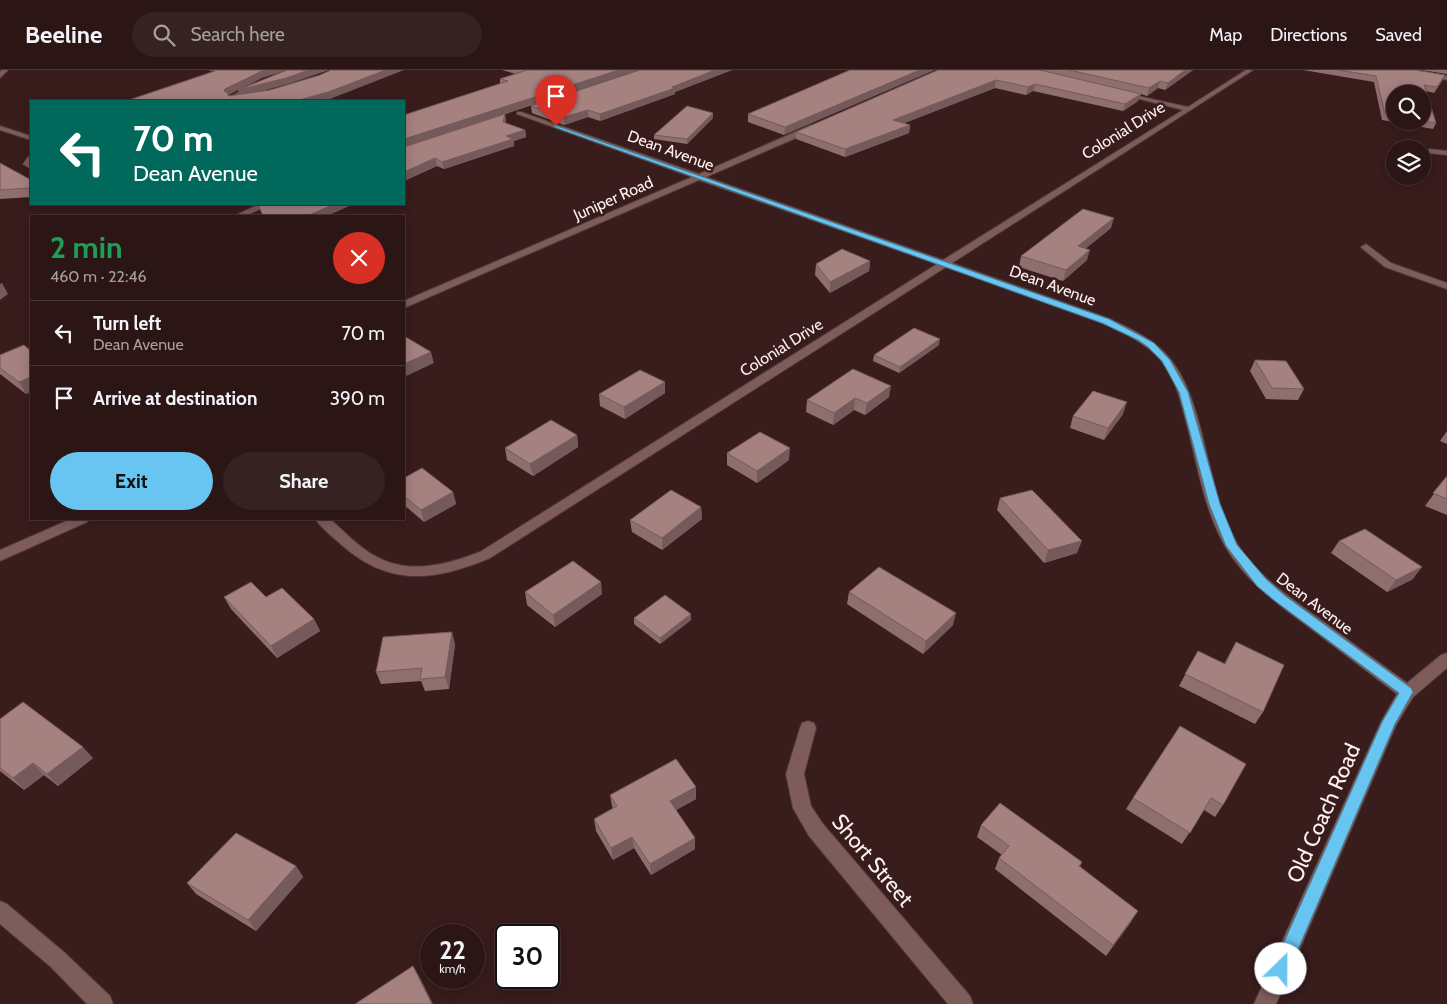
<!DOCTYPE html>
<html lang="en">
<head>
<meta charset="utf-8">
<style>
	:root { --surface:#2b1515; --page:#372222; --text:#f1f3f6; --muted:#a69fa0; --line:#473434; --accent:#68c4f0 }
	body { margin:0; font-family:Cabin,sans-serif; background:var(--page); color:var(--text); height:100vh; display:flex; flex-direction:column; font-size:19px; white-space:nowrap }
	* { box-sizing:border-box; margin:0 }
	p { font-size:16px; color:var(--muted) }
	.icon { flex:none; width:28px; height:28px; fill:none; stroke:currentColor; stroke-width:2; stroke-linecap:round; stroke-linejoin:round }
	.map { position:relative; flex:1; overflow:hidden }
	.details { position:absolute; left:30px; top:145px; width:375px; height:305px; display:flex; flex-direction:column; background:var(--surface); border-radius:0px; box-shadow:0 2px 12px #0003,0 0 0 1px var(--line) }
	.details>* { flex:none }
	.hud { position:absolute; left:30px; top:30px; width:375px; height:105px; border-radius:0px; box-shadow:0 2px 12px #0003,0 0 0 1px var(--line); background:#00695c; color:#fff; overflow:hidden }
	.controls { position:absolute; left:1386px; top:15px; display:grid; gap:10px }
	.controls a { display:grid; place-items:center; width:45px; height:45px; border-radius:50%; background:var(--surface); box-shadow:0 2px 12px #0003,0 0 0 1px var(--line); font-size:25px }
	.speed { position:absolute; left:420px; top:854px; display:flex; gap:10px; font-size:25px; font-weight:700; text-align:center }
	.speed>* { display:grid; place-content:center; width:65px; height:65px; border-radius:50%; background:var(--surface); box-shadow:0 2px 12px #0003,0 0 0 1px var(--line); line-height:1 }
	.speed small { font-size:12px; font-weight:400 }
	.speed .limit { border:2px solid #111; border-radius:8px; background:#fff; color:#111 }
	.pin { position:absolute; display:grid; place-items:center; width:42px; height:42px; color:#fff; margin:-51px -21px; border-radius:50% 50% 50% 0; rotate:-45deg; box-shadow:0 0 5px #0007 }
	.pin .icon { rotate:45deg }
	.me { position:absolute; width:55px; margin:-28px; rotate:23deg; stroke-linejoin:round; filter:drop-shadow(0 0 4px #0008) }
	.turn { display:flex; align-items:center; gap:18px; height:105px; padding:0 20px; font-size:22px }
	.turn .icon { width:65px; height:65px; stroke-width:2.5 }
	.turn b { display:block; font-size:35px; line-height:42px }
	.round { display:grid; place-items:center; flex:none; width:52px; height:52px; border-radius:26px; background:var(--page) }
	.head { display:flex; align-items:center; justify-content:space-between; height:85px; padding:0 20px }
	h1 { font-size:30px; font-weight:800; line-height:38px; color:#1e9e55 }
	.primary-button { display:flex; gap:10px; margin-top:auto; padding:10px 20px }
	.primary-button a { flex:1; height:58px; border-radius:30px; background:var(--accent); color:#111; font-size:20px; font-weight:800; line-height:58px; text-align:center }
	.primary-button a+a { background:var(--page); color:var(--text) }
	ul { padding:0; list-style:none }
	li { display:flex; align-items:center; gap:15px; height:65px; padding:0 20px; border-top:1px solid var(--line) }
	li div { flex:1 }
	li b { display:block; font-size:19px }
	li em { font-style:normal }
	header { display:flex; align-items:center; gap:30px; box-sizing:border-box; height:70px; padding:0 25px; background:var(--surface); border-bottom:1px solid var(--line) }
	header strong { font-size:24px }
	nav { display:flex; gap:28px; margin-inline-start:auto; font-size:18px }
	.search { width:350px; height:45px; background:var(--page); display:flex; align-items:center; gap:12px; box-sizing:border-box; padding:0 18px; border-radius:28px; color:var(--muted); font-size:19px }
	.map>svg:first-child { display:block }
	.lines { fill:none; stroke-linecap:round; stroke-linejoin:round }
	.minor-casing { stroke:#503a39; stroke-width:2 }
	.tertiary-casing { stroke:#503a39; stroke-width:2 }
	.minor { fill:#7d5c5a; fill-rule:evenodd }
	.tertiary { fill:#7d5c5a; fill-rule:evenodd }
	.wall { fill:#8e6f6e; fill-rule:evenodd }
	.shaded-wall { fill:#745a5a }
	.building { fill:#a58180; stroke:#745a5a }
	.route { fill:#68c4f0; stroke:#447f9c }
	.labels { text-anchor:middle; stroke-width:5; stroke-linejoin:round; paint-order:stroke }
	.far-street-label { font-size:16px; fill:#fdf1f0; stroke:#391c1c }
	.near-street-label { font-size:22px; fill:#fdf1f0; stroke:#391c1c }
</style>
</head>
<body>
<header>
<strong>Beeline</strong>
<div class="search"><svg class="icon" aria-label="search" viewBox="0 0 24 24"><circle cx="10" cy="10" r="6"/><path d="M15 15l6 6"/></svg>Search here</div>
<nav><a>Map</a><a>Directions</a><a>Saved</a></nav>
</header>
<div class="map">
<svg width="1447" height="934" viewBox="0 0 1447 934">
	<rect width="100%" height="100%" fill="#391c1c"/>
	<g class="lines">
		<g class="minor-casing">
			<g id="minor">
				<polygon points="2,0 8,0 0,8 0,2"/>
				<path d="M 1246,0 L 1253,0 L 952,193 L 1110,249 C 1129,258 1149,267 1164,282 C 1209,327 1203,423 1240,478 C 1260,508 1292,529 1321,550 C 1350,571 1378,592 1407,613 L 1441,585 L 1447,583 L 1447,598 L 1413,627 L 1396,655 L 1276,934 L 1254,934 L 1381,652 L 1397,624 C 1368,602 1339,580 1310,558 C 1282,537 1252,516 1232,487 C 1206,450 1199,402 1188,359 C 1182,337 1177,310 1162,292 C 1147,273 1124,263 1102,253 L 946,197 L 490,488 C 435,511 390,517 343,476 C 334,468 322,459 315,449 L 330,449 C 344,461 358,477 375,486 C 409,505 446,495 480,482 L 937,194 L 699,110 L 404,238 L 404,231 L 692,107 L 517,44 L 517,42 L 521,42 L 699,104 L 811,55 L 817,55 L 817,59 L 706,107 L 943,190 L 1183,40 L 1120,24 L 1120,22 L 1188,37 Z"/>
				<polygon points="1394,0 1409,0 1447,6 1447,10"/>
				<polygon points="252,15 257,16 230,31 222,31"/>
				<polygon points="0,56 31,66 31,70 0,60"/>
				<polygon points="1429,79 1447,81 1447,85 1429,83"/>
				<polygon points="28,87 31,87 31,99 23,94"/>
				<polygon points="260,134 271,134 245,146 234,146"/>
				<polygon points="1366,174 1391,193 1447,213 1447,219 1385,197 1363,179 1361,177"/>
				<polygon points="71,449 89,449 87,452 0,491 0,480"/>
				<polygon points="808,651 814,653 816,658 804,704 811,736 823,754 970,926 973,934 948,934 809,766 793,738 786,704 800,658 802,653"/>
			</g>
		</g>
		<g class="tertiary-casing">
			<polygon id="tertiary" points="0,831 7,834 65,883 110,926 113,934 87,934 51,897 0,854"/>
		</g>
		<use href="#minor" class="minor"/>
		<use href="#tertiary" class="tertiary"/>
	</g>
	<g class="wall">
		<polygon points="502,0 639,0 405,77 505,44 506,53 525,60 526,67 514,71 514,76 444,99 437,96 404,111 404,45 500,14 500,9 516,4"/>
		<polygon points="640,0 732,0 675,22 675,24 600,51 588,47 564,55 532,43 531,36"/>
		<polygon points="850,0 784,65 748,52 748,44"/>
		<polygon points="938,0 1193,0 1165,20 1158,18 1147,26 1141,24 1138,31 1123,41 1033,21 1026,25 995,18 904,53 910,55 909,63 845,87 796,69 796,62"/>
		<path d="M 1303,0 L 1416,0 L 1442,11 L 1434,23 L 1426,21 L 1436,53 L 1433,59 L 1382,50 L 1374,12 ZM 1395,24 L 1422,24 L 1422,51 L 1395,51 Z"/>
		<polygon points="1421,0 1447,0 1447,4"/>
		<polygon points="713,48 687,74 654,69 654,65"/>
		<polygon points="0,93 31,110 31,127 0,129"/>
		<polygon points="1111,158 1085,179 1087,190 1063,211 1019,197 1021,186"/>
		<polygon points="870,191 869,201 830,223 815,205 816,194"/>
		<polygon points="24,275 26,324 0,304 0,285"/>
		<polygon points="939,275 899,303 873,291 874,285"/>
		<polygon points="1255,290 1304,319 1298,330 1266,329 1250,301"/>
		<polygon points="853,299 889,327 865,345 854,340 833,355 806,342 807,330"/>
		<polygon points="665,323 625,349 600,336 599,324"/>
		<polygon points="1123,344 1104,370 1070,358 1073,346"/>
		<polygon points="1447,361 1447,374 1440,371"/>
		<polygon points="577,365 578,377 533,406 507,390 505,378"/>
		<polygon points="727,383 789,390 757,413 727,395"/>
		<polygon points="1447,406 1447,445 1425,436"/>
		<polygon points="404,408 453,422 456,434 424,452 404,435"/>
		<polygon points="1000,428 1077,483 1044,493 997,440"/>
		<polygon points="701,437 702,449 662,480 632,462 630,450"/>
		<polygon points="1339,471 1413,509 1387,522 1331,483"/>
		<polygon points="525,522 602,524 555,557 527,535"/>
		<polygon points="849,522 953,555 923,584 847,534"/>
		<polygon points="224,527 314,549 320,561 277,588 231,539"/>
		<polygon points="691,544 691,550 660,574 634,554 634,548"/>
		<polygon points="1236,572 1263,642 1255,654 1179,616 1198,581 1224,594"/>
		<polygon points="455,574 449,619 425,621 421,611 381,614 376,602"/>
		<polygon points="0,649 93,688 58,716 44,705 24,720 0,701"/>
		<polygon points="1180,656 1223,735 1215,747 1204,740 1182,774 1126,739 1133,728"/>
		<polygon points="610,725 696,729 676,740 695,779 651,805 634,778 613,790 596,761 594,749 613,739 612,736"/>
		<polygon points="981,755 1082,792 1080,796 1131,852 1106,886 995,799 999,788 1002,785 977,767"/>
		<polygon points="296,796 303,807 256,861 196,824 187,813"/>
	</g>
	<g class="shaded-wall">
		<polygon points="266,0 288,0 262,8 239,20 309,0 329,0 288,14 240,27 238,20 229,25 230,29 224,21 225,19 260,2"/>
		<polygon points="386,0 404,0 330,29 322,31 296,31"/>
		<polygon points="619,0 639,0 404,77 404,69"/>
		<polygon points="715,0 732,0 675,22 675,24 600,51 600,44"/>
		<polygon points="920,0 935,0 784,65 785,57"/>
		<polygon points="1185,0 1193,0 1165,20 1168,13"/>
		<polygon points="1445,5 1442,11 1434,23 1437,17"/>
		<polygon points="996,10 995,18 892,58 893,50"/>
		<polygon points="1160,11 1158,18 1147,26 1149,18"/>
		<polygon points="1035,14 1033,21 1026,25 1028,17"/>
		<polygon points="1141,24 1138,31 1123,41 1125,34"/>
		<polygon points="588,40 588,47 564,55 564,47"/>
		<polygon points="713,43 713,48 687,74 687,69"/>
		<polygon points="505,44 506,51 504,59 503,52"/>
		<polygon points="910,55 909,63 845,87 845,79"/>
		<polygon points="525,60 526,67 514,71 514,76 444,99 442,92 506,66"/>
		<polygon points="435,88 437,96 404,111 404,102"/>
		<polygon points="335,134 354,134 327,146 307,146"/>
		<polygon points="1114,148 1111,158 1075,187 1078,176"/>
		<polygon points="1090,180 1087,190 1063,211 1066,200"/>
		<polygon points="870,191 869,201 830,223 830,212"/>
		<polygon points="2,213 8,224 0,230 0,214"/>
		<polygon points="940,269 939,275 899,303 900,297"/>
		<polygon points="431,282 434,293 404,307 404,294"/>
		<polygon points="31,307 31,322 26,324 19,312"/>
		<polygon points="665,312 665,323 625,349 624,337"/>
		<polygon points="891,316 889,327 865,345 867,333"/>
		<polygon points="855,328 854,340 833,355 834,343"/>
		<polygon points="1127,332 1123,344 1104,370 1108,358"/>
		<polygon points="577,365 578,377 533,406 530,394"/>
		<polygon points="790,378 789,390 757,413 757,401"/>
		<polygon points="453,422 456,434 424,452 421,440"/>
		<polygon points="701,437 702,449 662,480 662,468"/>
		<polygon points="1082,471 1077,483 1044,493 1048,480"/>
		<polygon points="1422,497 1413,509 1387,522 1396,510"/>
		<polygon points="601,512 602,524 555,557 553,545"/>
		<polygon points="956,543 953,555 923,584 926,571"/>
		<polygon points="691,544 691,550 660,574 660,568"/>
		<polygon points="314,549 320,561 277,588 271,576"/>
		<polygon points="452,562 455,574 449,619 445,607"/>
		<polygon points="83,677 93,688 58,716 47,704"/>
		<polygon points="33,693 44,705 24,720 13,708"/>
		<polygon points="696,717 696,729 671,743 670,731"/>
		<polygon points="632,767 634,778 613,790 611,778"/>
		<polygon points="695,768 695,779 651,805 650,794"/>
		<polygon points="296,796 303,807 256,861 248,850"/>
		<polygon points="1138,841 1131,852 1106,886 1113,875"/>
		<polygon points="413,896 419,906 433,934 432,934"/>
	</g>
	<g class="building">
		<polygon points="209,0 266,0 260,2 225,19 224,21 228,23 227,24 229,26 270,20 320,5 331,0 386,0 328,22 296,31 126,31 215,1"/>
		<polygon points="287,0 309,0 286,8 238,20"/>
		<polygon points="527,0 619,0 404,69 404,45 508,11 500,9"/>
		<polygon points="640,0 715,0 672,17 675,18 600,44 588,40 564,47 531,36"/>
		<polygon points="850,0 920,0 785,57 748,44"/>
		<polygon points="938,0 1040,0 1141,24 1125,34 1035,14 1028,17 996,10 893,50 910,55 845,79 796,62"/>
		<polygon points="1069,0 1185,0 1168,13 1160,11 1149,18"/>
		<polygon points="1338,0 1416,0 1445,5 1437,17 1424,15 1436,53 1422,51 1422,24 1395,24 1395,46 1385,44 1376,6"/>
		<polygon points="687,36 713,43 687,69 654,65"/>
		<polygon points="505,44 503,52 525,60 506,66 513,69 442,92 435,88 404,102 404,77"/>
		<polygon points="0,93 31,110 31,118 0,120"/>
		<polygon points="258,134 335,134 307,146 263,146"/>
		<polygon points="1083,139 1114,148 1078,176 1090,180 1066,200 1021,186"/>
		<polygon points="842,179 870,191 830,212 816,194"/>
		<polygon points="914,258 940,269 900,297 874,285"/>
		<polygon points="404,266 431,282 404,294"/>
		<polygon points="24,275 31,281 31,307 19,312 0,298 0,285"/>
		<polygon points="1255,290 1286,291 1304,319 1272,318"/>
		<polygon points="853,299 891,316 867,333 855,328 834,343 807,330"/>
		<polygon points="640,300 665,312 624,337 599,324"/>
		<polygon points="1093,321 1127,332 1108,358 1073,346"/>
		<polygon points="551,350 577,365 530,394 505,378"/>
		<polygon points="760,362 790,378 757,401 727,383"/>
		<polygon points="422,398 453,422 421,440 404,426 404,408"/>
		<polygon points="1447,406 1447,429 1433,423"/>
		<polygon points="671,420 701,437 662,468 630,450"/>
		<polygon points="1032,420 1082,471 1048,480 1000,428"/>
		<polygon points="1365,459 1422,497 1396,510 1339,471"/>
		<polygon points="573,491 601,512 553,545 525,522"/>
		<polygon points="879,497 956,543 926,571 849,522"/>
		<polygon points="251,512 266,527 282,518 314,549 271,576 224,527"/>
		<polygon points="665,525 691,544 660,568 634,548"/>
		<polygon points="452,562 445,607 420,609 422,598 376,602 383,567"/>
		<polygon points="1236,572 1284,595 1263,642 1185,604 1198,581 1225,594"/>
		<polygon points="23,632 83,677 47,704 33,693 13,708 0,698 0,649"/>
		<polygon points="1180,656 1246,694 1223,735 1211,728 1190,763 1133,728"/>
		<polygon points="676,689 696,717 670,731 695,768 650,794 632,767 611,778 594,749 617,736 610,725"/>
		<polygon points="1000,733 1082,792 1079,796 1138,841 1113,875 999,788 1009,776 981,755"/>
		<polygon points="236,763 296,796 248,850 187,813"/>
		<polygon points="413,896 432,934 355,934"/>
	</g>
	<polygon class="route" points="554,55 1109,249 1154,273 1170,290 1188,322 1220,434 1237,475 1266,509 1284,525 1411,618 1413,622 1395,654 1287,905 1281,907 1275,905 1272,899 1382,652 1399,623 1275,531 1257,516 1226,476 1209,434 1179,322 1162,291 1148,277 1138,270 1102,253 554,57"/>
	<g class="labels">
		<g class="far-street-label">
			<text transform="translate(1123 60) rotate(-32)" y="6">Colonial Drive</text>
			<text transform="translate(671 80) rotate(20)" y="6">Dean Avenue</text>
			<text transform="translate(613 128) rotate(-24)" y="6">Juniper Road</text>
			<text transform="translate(1053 215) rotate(20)" y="6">Dean Avenue</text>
			<text transform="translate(781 277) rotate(-32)" y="6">Colonial Drive</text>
			<text transform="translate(1315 533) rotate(37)" y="6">Dean Avenue</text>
		</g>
		<g class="near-street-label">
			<text transform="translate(1323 743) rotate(-66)" y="8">Old Coach Road</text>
			<text transform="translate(873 790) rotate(50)" y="8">Short Street</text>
		</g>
	</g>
</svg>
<div class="controls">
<a><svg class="icon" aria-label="search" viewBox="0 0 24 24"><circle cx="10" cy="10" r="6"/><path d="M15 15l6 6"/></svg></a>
<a><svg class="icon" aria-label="layers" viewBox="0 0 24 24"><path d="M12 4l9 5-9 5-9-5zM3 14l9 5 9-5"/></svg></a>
</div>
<div class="speed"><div>22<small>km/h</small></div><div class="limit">30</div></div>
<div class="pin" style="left:556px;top:56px;background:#d93025"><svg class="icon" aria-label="arrive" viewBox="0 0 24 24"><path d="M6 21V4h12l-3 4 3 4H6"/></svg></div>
<svg class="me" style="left:1281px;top:899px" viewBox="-20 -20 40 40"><circle r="19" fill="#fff"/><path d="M0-13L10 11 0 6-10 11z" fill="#68c4f0"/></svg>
<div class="hud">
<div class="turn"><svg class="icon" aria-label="left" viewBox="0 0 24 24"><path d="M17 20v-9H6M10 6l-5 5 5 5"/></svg><div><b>70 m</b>Dean Avenue</div></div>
</div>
<section class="details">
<div class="head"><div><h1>2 min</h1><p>460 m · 22:46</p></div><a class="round" style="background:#d93025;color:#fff"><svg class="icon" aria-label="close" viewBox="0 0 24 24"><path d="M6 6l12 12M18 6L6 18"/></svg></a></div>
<ul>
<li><svg class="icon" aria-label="left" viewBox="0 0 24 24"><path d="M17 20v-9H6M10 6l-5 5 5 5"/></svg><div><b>Turn left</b><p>Dean Avenue</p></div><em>70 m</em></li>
<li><svg class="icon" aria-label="arrive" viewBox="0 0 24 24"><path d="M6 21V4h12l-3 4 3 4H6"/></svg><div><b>Arrive at destination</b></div><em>390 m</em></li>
</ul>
<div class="primary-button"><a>Exit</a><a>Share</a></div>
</section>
</div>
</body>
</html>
